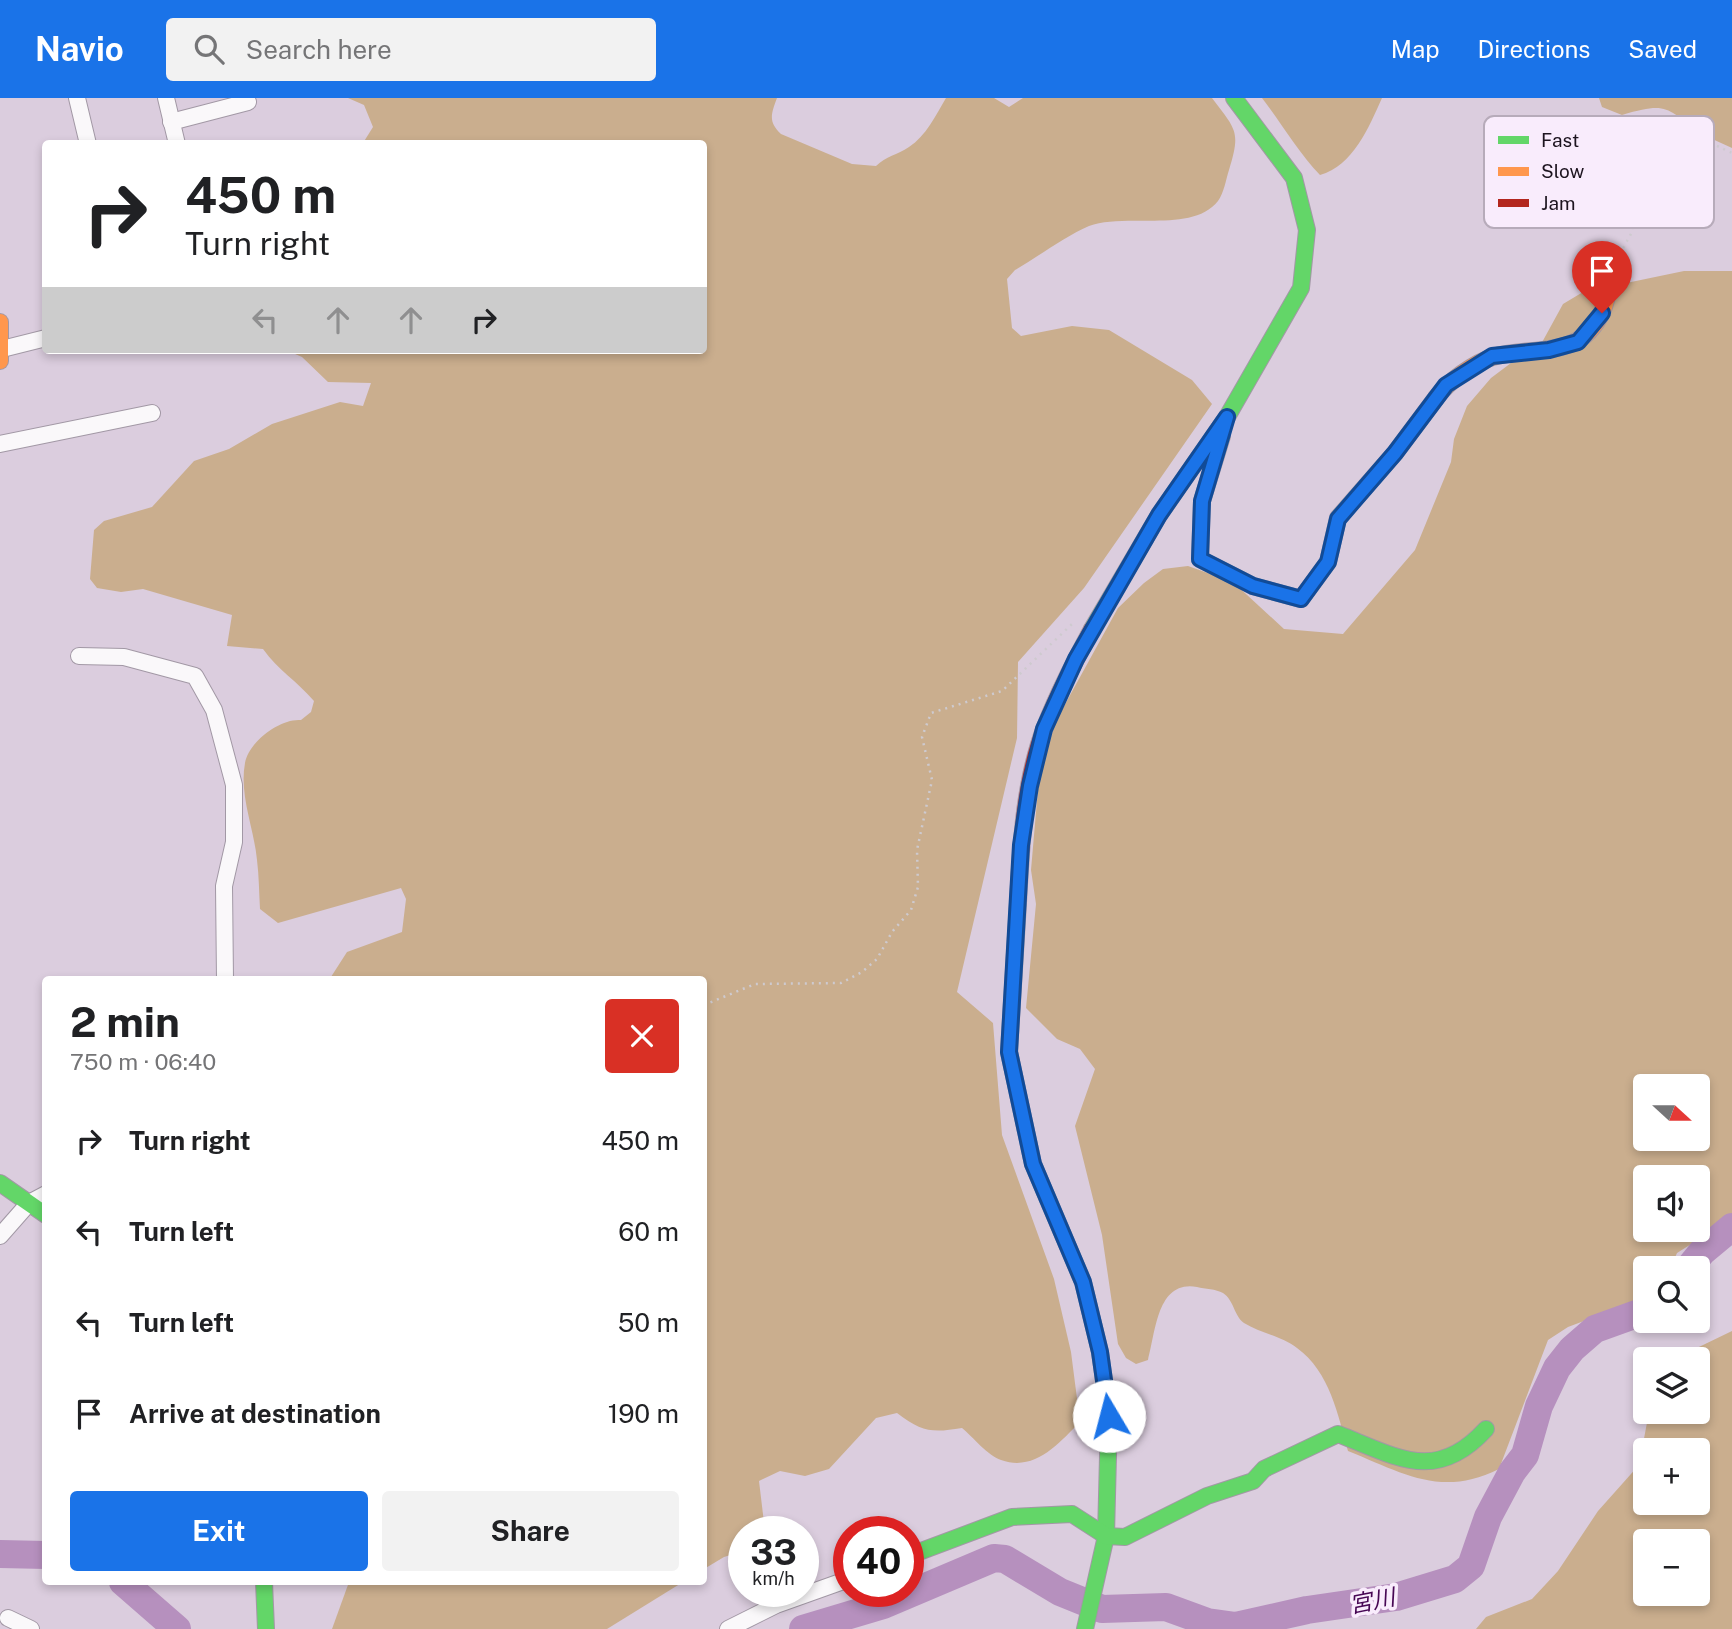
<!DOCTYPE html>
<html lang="en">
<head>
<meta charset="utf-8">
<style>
	:root { --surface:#fff; --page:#f2f2f2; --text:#202124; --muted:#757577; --accent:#1a73e8 }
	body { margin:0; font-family:"Public Sans","Noto Sans JP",sans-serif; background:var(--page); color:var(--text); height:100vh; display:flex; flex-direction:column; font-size:26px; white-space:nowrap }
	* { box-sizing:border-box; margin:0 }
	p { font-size:23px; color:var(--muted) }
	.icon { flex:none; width:38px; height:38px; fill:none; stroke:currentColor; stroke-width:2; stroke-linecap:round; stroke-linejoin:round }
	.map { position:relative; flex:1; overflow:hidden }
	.details { position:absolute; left:42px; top:878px; width:665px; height:609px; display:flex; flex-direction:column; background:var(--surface); border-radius:7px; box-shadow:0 4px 10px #0003 }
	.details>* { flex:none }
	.guide { position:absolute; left:42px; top:42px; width:665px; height:214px; border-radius:7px; box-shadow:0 4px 10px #0003; background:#fff; color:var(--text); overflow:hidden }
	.needle { width:46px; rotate:111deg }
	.fabs { position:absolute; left:1633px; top:976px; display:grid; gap:14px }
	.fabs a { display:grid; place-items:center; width:77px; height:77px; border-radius:7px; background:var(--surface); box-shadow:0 4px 10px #0003; font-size:35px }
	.speed { position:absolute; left:728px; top:1418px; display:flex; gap:14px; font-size:35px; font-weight:700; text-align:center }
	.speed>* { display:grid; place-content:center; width:91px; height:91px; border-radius:50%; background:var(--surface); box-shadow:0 4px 10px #0003; line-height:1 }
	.speed small { font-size:18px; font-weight:400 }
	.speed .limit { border:10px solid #d22; background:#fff; color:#111 }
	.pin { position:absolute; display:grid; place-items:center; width:60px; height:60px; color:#fff; margin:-72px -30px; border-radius:50% 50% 50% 0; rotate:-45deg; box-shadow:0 0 7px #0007 }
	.pin .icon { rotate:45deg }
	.me { position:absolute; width:77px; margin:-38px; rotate:352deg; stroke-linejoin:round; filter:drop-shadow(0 0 5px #0008) }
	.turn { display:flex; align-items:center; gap:24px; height:147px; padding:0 28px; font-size:32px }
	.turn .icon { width:91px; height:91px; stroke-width:2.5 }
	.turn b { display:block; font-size:49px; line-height:60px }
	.lanes { display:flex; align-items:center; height:66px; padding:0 28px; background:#0003; justify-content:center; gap:35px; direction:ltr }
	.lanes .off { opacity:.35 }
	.round { display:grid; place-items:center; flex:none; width:74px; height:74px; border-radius:7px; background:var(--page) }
	.head { display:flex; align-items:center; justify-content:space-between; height:119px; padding:0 28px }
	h1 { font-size:42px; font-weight:700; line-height:52px }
	.action { display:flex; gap:14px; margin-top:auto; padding:14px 28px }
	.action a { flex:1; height:80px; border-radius:7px; background:var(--accent); color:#fff; font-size:28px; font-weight:700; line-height:80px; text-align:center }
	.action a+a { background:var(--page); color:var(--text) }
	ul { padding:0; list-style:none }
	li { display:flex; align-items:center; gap:21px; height:91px; padding:0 28px }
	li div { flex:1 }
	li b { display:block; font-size:26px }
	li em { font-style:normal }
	header { display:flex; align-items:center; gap:42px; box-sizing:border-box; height:98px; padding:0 35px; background:var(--accent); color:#fff }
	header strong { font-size:33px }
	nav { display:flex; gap:38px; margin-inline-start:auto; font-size:24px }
	.search { width:490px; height:63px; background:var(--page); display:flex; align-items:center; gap:18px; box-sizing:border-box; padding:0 24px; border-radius:7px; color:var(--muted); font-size:26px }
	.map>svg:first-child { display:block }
	.forest { fill:#caae8e; fill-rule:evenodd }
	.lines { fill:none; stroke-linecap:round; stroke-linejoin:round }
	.river { stroke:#b690be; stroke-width:28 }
	.street-casing { stroke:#a298a5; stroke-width:18 }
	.fast-casing { stroke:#a298a5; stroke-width:18 }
	.slow-casing { stroke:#a298a5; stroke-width:18 }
	.jam-casing { stroke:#a298a5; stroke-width:18 }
	.path { stroke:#cecacf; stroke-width:2.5; stroke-dasharray:2 5; stroke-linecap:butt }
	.street { stroke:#faf8fa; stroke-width:16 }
	.fast { stroke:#63d668; stroke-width:16 }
	.slow { stroke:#ff974d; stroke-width:16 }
	.jam { stroke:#b3261e; stroke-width:16 }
	.route-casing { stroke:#114b97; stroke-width:18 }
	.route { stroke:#1a73e8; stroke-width:12 }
	.labels { text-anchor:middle; stroke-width:7; stroke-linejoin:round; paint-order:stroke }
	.water-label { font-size:23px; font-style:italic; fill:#470754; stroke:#f9ecfc }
	.key { fill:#f9ecfc; stroke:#b7abba; stroke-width:2 }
	.key-label { font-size:19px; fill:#1d141f }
</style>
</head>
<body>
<header>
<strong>Navio</strong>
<div class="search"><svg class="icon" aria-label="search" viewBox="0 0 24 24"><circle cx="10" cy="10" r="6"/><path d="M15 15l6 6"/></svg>Search here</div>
<nav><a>Map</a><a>Directions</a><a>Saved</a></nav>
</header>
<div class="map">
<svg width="1732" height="1531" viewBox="0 0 1732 1531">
	<rect width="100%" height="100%" fill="#dbcdde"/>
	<g class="forest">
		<path d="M 348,0 L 777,0 C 771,16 768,24 781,36 L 852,66 L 876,68 C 886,58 897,57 909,49 C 926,38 936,17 946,0 L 994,0 L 1009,9 L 1023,0 L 1212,0 C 1236,32 1241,33 1229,72 C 1226,81 1224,95 1218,103 C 1192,136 1125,114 1089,128 C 1064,139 1039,158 1015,172 L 1007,181 L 1012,230 L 1021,238 L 1072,228 L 1109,232 L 1192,282 L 1212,306 L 1084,490 L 1018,564 L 1017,640 L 957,894 L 993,925 L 1002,1037 L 1054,1181 L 1071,1254 L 1080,1324 C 1058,1346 1035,1374 1001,1362 C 988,1358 973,1339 962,1330 C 932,1335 922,1334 897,1315 L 876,1320 L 829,1371 L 805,1378 L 780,1373 L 759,1383 L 765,1433 L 744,1433 L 744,1453 L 724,1459 L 704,1471 L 704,882 L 329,882 L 347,854 L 402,834 L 406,801 L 401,790 L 278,825 L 260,811 C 259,794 259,778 257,762 C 254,730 239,697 245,665 C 249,643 281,620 301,622 L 311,614 L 314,603 C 297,583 278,572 263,551 L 227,548 L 232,517 L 143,491 L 121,494 L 97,490 L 90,481 L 94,432 L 104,423 L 152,409 L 194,363 L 229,351 L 272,326 L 340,304 L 363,308 L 371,285 L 328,284 L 302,259 L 286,252 L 704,252 L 704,46 L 363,45 L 373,29 L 364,7 Z"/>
		<path d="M 1262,0 L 1382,0 C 1369,29 1353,68 1320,77 C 1298,54 1282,26 1262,0 Z"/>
		<path d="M 1599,0 L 1732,0 L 1732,50 C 1722,45 1711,41 1702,35 C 1665,11 1670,3 1622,17 L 1602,9 Z"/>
		<path d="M 1684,173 L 1732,173 L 1732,1126 L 1720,1128 L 1677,1155 L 1670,1171 L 1645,1171 L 1645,1200 L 1568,1229 L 1548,1242 L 1499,1371 C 1441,1400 1403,1375 1348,1353 C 1338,1317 1330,1274 1297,1250 C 1282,1238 1260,1235 1244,1225 C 1234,1218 1234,1202 1223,1195 C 1216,1191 1205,1191 1197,1189 C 1157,1182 1156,1233 1148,1262 L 1136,1266 L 1126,1260 L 1118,1246 L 1102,1137 L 1075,1028 L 1095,971 L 1080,951 L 1057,941 L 1026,910 L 1036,806 L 1031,772 L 1040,668 L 1058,619 L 1118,510 L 1144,485 L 1163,471 L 1188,468 L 1233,484 L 1284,531 L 1343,536 L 1415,452 L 1451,364 L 1454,341 L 1467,308 L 1491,280 L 1511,265 L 1534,259 L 1563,206 L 1583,194 ZM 1645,989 L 1698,989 L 1698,1041 L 1645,1041 ZM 1645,1080 L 1698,1080 L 1698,1132 L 1645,1132 Z"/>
		<path d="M 1732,1233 L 1732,1531 L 1476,1531 L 1486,1519 L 1532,1501 L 1558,1473 L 1598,1413 L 1639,1367 L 1649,1314 L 1698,1314 L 1698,1262 L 1672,1262 ZM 1645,1353 L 1698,1353 L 1698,1405 L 1645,1405 ZM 1645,1444 L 1698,1444 L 1698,1496 L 1645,1496 Z"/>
		<polygon points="349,1484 683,1484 607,1531 332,1531"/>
	</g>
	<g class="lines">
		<g class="river">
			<polyline points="1688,1171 1702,1154 1732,1129"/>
			<polyline points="0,1456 46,1457"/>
			<polyline points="123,1484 177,1531"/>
			<polyline points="803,1531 883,1507 994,1460 1005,1461 1060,1494 1102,1511 1166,1509 1207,1524 1236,1528 1307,1512 1396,1499 1455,1481 1471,1468 1488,1419 1512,1374 1525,1357 1539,1308 1557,1270 1572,1251 1595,1231 1645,1213"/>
		</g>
		<g class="street-casing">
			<g id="street">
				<polyline points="77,0 88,46"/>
				<polyline points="166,0 177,46"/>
				<polyline points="171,24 248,4"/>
				<polyline points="2,251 46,240"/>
				<polyline points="0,346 152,315"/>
				<polyline points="79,558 124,559 195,578 214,612 234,687 234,744 224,788 225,882"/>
				<polyline points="0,1138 29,1105 46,1096"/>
				<polyline points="8,1520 31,1531"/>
				<polyline points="728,1531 776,1507 849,1481"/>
			</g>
		</g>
		<g class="fast-casing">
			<g id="fast">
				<polyline points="1222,338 1202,403 1200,461 1253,488 1301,501 1328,464 1338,420 1395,355 1436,300"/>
				<polyline points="1092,531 1159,417 1227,319 1301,190 1307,132 1294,80 1234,0"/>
				<polyline points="1018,805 1009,954 1033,1066 1083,1184 1100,1254 1109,1318 1106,1438 1085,1531"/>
				<polyline points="0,1085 46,1117"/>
				<path d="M 908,1458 L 1012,1419 L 1072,1416 L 1106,1438 L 1125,1439 L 1207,1398 L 1253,1383 L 1264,1371 L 1338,1336 C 1397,1359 1436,1386 1486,1331"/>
				<polyline points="264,1484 266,1531"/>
			</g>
		</g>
		<g class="slow-casing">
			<g id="slow">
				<polyline points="0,224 0,263"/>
				<path d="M 1436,300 C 1448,284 1473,265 1493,259 C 1533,247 1580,263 1602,214 C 1608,202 1609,185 1612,172"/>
			</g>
		</g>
		<g class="jam-casing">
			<path id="jam" d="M 1018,805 C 1021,747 1024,683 1045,629 C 1058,595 1075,563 1092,531"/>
		</g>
		<g class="path">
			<path d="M 1620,156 L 1632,134 L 1642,42 C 1645,37 1646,31 1652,29 C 1671,23 1714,47 1732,55"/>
			<polyline points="704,907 755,886 841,885 862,874 877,861 892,834 911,812 918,789 917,752 932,682 922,639 931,615 1002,593 1072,526"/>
		</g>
		<use href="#street" class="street"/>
		<use href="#fast" class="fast"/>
		<use href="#slow" class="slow"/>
		<use href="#jam" class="jam"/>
	</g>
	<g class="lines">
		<g class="route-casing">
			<polyline id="route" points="1109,1318 1100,1254 1083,1184 1033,1066 1009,954 1021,747 1030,688 1044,631 1076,561 1159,417 1227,319 1202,403 1200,461 1253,488 1301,501 1328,464 1338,421 1395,355 1446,287 1492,258 1549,252 1578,244 1602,215"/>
		</g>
		<use href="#route" class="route"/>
	</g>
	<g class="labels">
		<g class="water-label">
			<text transform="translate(1372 1503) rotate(-11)" y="8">宮川</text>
		</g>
	</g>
	<rect x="1484" y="18" width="230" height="112" rx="10" class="key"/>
	<rect x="1498" y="38" width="31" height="8" fill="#63d668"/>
	<rect x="1498" y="69" width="31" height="9" fill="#ff974d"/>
	<rect x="1498" y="101" width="31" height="8" fill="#b3261e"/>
	<g class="key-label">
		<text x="1541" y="49">Fast</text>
		<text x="1541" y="80">Slow</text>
		<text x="1541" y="112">Jam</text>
	</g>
</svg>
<div class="fabs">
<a><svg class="needle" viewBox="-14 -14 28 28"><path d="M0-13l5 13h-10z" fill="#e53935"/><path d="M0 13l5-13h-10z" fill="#757577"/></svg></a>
<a><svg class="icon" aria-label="sound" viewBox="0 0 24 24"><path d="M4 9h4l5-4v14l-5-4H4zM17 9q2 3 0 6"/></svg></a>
<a><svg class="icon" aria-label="search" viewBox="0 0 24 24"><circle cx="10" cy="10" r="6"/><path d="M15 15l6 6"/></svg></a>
<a><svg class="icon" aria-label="layers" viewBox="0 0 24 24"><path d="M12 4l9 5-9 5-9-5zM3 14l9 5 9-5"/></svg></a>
<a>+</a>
<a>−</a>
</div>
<div class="speed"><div>33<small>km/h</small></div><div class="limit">40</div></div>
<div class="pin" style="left:1602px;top:215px;background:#d93025"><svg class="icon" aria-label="arrive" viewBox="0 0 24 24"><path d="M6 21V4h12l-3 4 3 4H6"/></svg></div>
<svg class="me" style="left:1109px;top:1318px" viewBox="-20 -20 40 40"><circle r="19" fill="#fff"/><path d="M0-13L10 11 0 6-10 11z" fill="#1a73e8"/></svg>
<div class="guide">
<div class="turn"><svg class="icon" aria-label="right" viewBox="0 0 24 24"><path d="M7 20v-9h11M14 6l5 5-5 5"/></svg><div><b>450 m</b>Turn right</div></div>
<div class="lanes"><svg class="icon off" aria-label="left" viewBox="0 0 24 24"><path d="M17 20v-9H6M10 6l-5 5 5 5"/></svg><svg class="icon off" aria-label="ahead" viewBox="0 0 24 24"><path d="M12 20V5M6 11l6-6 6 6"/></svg><svg class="icon off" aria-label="ahead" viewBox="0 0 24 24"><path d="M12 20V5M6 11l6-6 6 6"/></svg><svg class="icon" aria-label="right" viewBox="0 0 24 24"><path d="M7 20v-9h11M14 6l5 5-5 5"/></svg></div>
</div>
<section class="details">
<div class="head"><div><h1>2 min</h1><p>750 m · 06:40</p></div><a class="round" style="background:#d93025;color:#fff"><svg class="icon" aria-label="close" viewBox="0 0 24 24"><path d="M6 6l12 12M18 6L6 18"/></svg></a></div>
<ul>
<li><svg class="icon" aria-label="right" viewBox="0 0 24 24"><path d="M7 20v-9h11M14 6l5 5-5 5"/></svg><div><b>Turn right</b></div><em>450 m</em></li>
<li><svg class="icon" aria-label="left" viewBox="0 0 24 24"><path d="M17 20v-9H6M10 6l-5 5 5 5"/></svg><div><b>Turn left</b></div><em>60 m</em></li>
<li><svg class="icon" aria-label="left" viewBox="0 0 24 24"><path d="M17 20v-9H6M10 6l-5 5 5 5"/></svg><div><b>Turn left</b></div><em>50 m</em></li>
<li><svg class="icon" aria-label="arrive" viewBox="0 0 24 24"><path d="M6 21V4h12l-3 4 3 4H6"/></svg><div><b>Arrive at destination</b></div><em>190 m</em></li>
</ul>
<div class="action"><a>Exit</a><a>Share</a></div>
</section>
</div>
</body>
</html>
